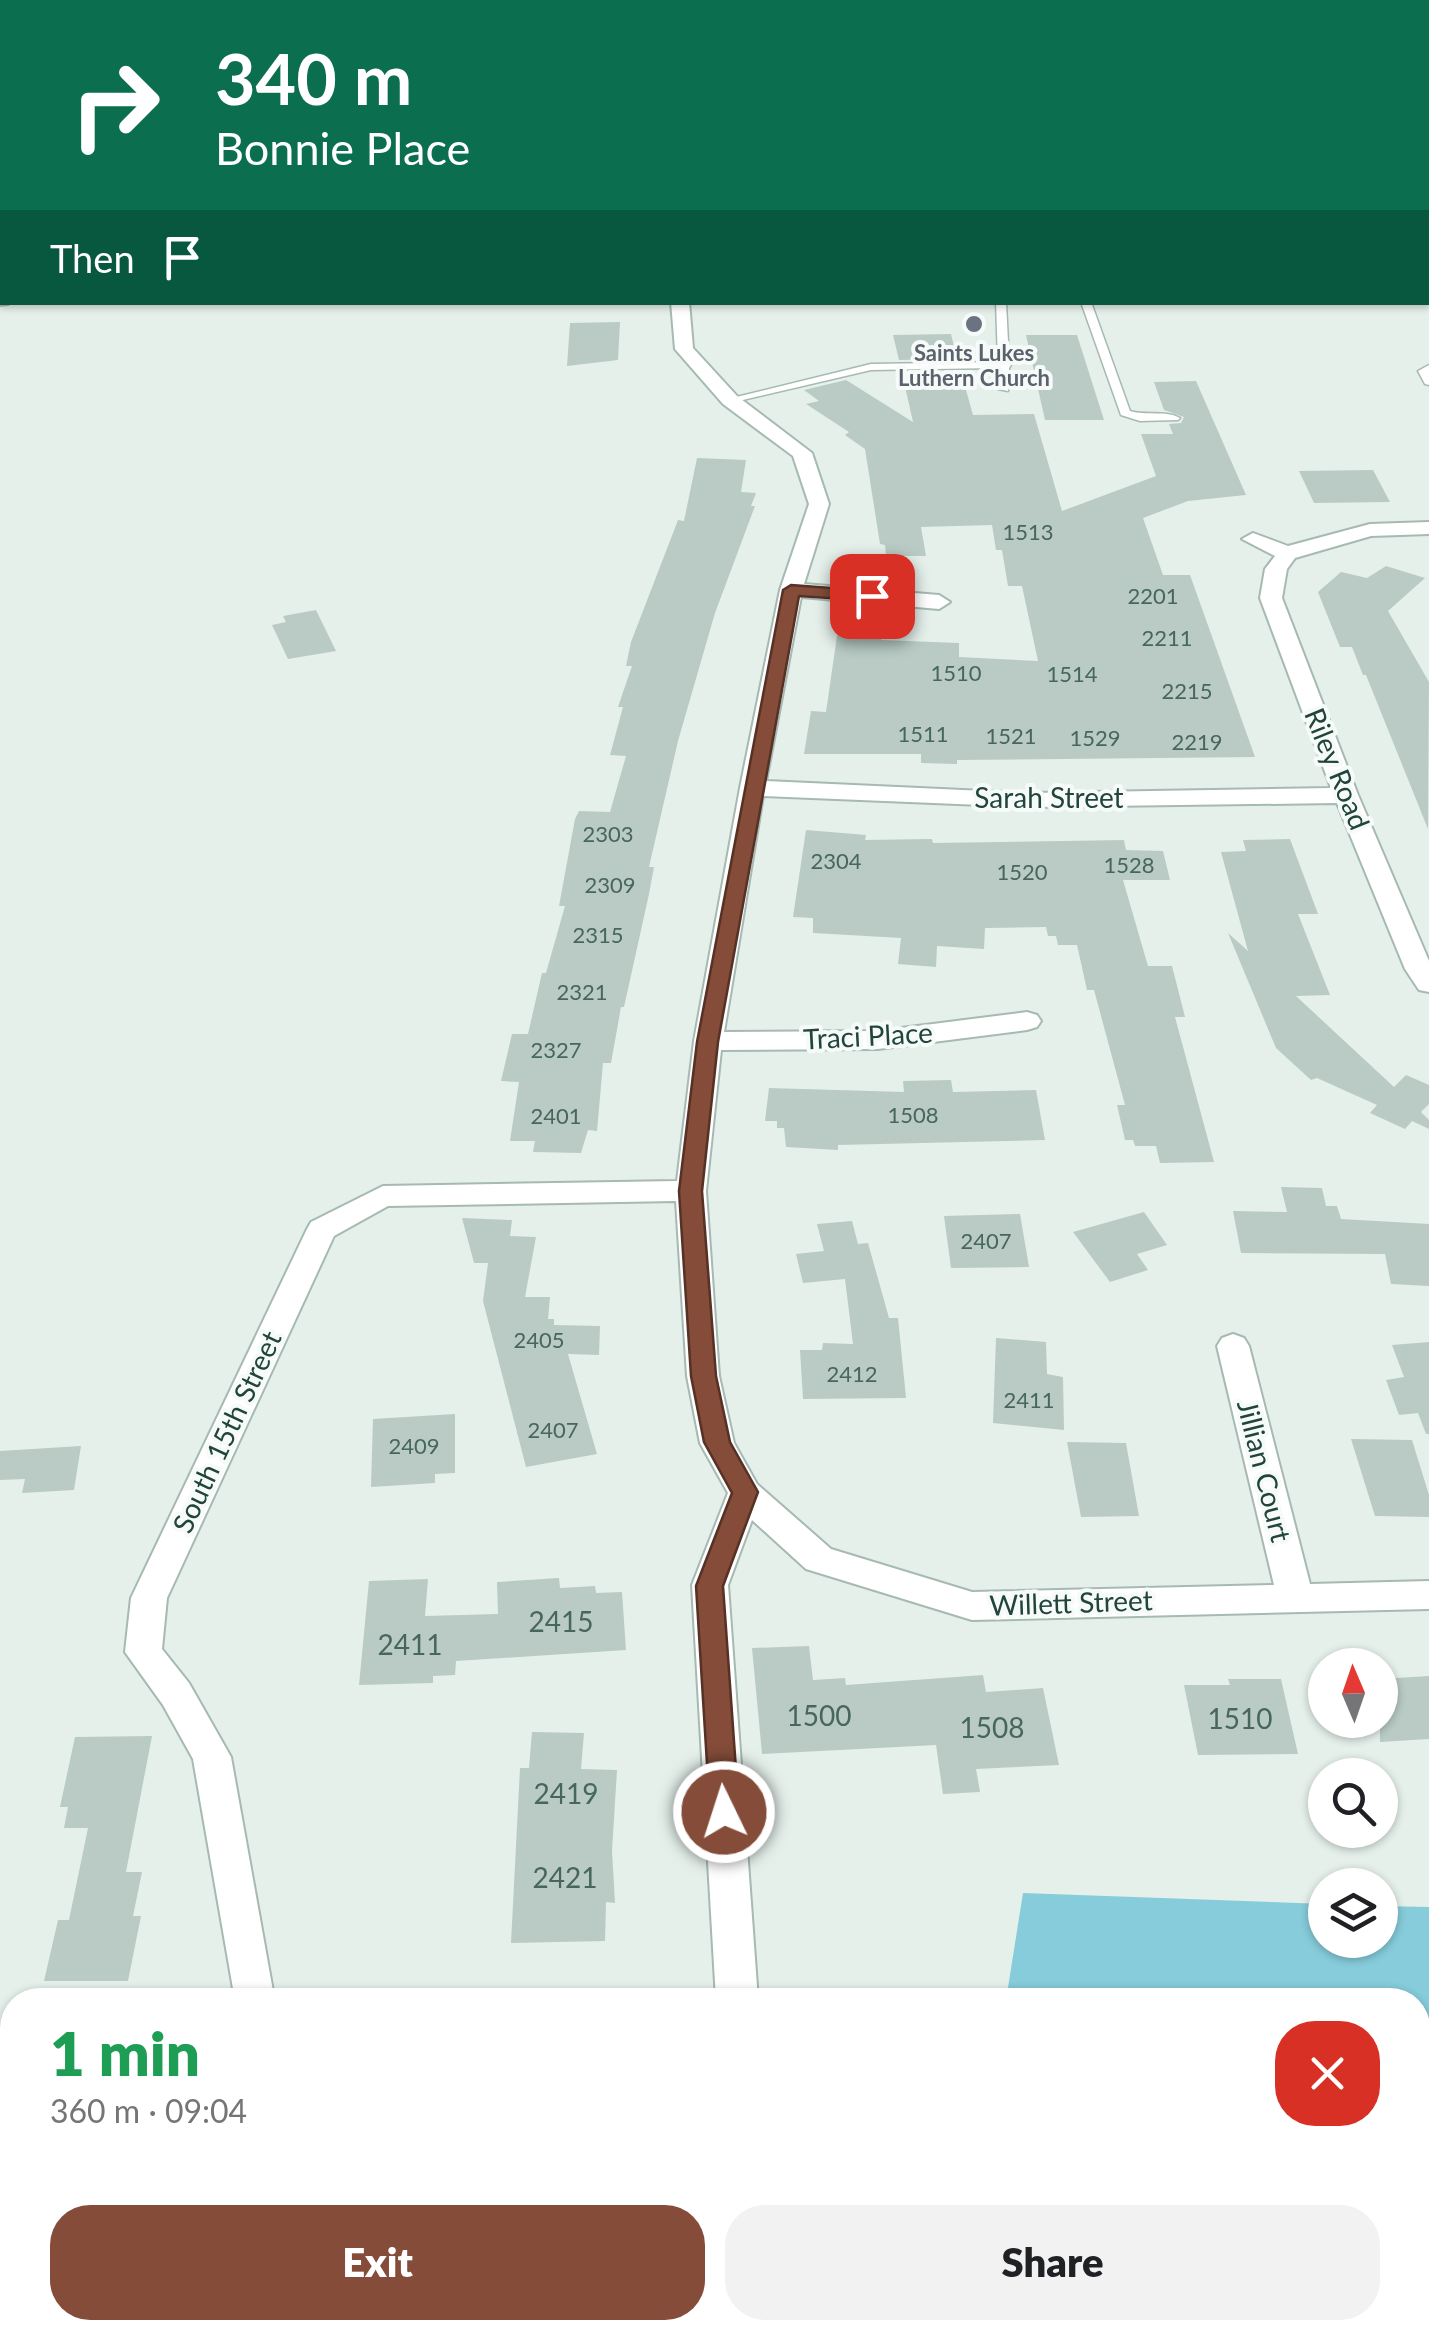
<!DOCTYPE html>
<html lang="en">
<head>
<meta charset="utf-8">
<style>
	:root { --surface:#fff; --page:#f2f2f2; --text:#202124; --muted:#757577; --accent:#844c39 }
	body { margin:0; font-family:Lato,sans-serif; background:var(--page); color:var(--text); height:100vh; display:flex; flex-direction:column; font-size:38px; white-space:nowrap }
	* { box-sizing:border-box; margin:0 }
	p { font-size:32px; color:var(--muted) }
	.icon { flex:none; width:55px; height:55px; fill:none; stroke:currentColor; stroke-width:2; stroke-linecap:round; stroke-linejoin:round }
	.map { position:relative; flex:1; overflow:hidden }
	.side { position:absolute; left:0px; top:1988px; width:1430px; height:352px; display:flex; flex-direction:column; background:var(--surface); border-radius:40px 40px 0 0; box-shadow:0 2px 8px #0004 }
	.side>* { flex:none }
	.hud { position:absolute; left:0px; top:0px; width:1430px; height:305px; box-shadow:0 2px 8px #0004; background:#0b6e4f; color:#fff; overflow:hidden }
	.needle { width:65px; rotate:358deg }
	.controls { position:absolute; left:1308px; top:1648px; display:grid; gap:20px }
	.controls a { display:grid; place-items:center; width:90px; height:90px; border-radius:50%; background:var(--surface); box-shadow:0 2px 8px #0004; font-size:50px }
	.pin { position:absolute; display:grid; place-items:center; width:85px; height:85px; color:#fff; margin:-42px; border-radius:20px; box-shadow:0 5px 15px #0006 }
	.me { position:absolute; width:110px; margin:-55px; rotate:356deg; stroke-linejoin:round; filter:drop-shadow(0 0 8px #0008) }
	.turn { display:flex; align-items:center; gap:35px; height:210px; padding:0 50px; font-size:45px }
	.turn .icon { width:130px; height:130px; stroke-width:2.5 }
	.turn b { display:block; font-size:70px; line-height:85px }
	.then { display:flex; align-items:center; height:95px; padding:0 50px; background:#0003; gap:20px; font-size:38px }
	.round { display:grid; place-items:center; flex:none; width:105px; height:105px; border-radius:40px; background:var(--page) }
	.head { display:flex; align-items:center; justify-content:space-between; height:170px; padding:0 50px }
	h1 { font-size:60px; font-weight:800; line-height:75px; color:#1e9e55 }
	.primary-button { display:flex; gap:20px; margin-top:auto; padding:20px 50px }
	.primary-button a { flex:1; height:115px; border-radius:40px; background:var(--accent); color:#fff; font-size:40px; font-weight:800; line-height:115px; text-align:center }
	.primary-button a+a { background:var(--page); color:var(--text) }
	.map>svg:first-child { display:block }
	.green { fill:#bbe3c7 }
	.water { fill:#86ccdb }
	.building { fill:#b9cbc4 }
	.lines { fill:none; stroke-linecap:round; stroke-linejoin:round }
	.service-casing { stroke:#a6b9b3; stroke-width:3 }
	.minor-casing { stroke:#a6b9b3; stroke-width:4 }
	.tertiary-casing { stroke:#a6b9b3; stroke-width:4 }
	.service { fill:#fff; fill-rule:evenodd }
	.minor { fill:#fff; fill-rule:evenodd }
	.tertiary { fill:#fff; fill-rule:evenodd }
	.route { fill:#844c39; stroke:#563125; stroke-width:2.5 }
	.worship-dot { fill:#6b7280; stroke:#f6fbf9; stroke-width:4 }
	.labels { text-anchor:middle; stroke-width:8; stroke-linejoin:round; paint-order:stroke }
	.far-worship-label { font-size:22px; font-weight:bold; fill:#5b616d; stroke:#f6fbf9 }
	.number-label { font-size:22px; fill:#47665d }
	.street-label { font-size:28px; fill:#21443b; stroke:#f6fbf9 }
	.near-number-label { font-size:28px; fill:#47665d }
</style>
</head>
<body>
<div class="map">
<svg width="1429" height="2339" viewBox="0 0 1429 2339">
	<rect width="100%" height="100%" fill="#e5f0eb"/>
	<polygon class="green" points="0,0 188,0 2,2 0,287"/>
	<polygon class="water" points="1023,1893 1325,1904 1325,1940 1380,1940 1380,1906 1429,1907 1429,2123 1418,2122 1418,2000 1006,2000"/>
	<g class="building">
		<polygon points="620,322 618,360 567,366 570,323"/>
		<polygon points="951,334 957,359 899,360 893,335"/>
		<polygon points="1026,335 1077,335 1104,420 1045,420"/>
		<polygon points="961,372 973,415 1034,414 1062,511 1156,476 1141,434 1173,434 1169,424 1181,423 1184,417 1164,410 1154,382 1196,381 1246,495 1188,501 1143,518 1163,575 1190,575 1255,757 957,760 957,764 921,763 921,754 804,754 811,711 826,712 838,629 883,632 881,640 959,643 959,657 1038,661 1022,586 1008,586 1002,550 996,550 992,525 921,527 926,556 886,556 885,545 880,544 865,449 845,435 849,432 806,404 819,401 804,390 846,380 913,422 902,373"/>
		<polygon points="697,458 746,460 741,492 756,493 751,506 755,506 715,613 678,741 649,867 654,867 649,894 624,1007 621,1007 611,1063 603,1063 597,1131 588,1130 581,1153 533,1152 535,1141 510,1141 519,1082 501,1081 512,1034 528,1034 542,973 546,973 565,906 559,906 575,819 579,811 610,812 626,756 610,755 623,707 618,707 632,666 626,666 631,642 678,520 684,521"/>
		<polygon points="1373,470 1390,502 1314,503 1299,471"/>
		<polygon points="1386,566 1425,578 1388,611 1429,682 1428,829 1366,675 1363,675 1352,647 1340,647 1318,592 1341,572 1367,578"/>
		<polygon points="316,610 336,651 288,659 272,625 286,622 283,616"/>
		<polygon points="806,830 866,835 865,840 932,839 933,843 1124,840 1126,850 1163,851 1170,880 1123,880 1148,966 1172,966 1185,1017 1175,1017 1214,1162 1160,1163 1156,1146 1135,1146 1133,1140 1125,1140 1117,1105 1125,1105 1094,990 1087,990 1077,945 1058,945 1056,936 1048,936 1046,927 985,928 984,949 937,946 936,967 898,964 901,938 813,933 813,918 793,917"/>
		<polygon points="1290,839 1318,914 1298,914 1330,995 1296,996 1394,1087 1406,1075 1429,1085 1429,1104 1421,1112 1429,1120 1429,1129 1412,1121 1405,1129 1370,1113 1377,1105 1317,1078 1311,1080 1276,1048 1228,933 1248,951 1221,852 1246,851 1243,840"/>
		<polygon points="951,1080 953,1092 1036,1090 1045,1140 838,1145 838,1150 786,1147 784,1128 777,1128 777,1121 765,1121 769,1088 904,1092 903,1081"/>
		<polygon points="1281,1187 1322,1188 1326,1206 1337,1206 1341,1219 1429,1224 1429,1286 1391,1284 1385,1254 1241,1253 1233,1211 1287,1212"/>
		<polygon points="1144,1212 1167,1245 1137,1254 1148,1270 1110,1282 1073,1232"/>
		<polygon points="1020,1214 1029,1267 951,1268 944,1216"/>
		<polygon points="462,1218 512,1220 510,1236 536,1237 525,1297 550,1297 548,1319 554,1319 554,1325 600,1326 599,1355 568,1354 597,1454 526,1467 483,1301 488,1263 474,1263"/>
		<polygon points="852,1221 858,1244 868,1243 889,1318 898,1318 906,1398 803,1399 800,1350 822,1350 823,1343 853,1344 845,1279 803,1283 796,1254 824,1251 817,1224"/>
		<polygon points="996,1338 1046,1342 1047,1374 1063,1377 1064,1430 993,1423"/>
		<polygon points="1429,1342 1429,1434 1426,1434 1418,1413 1399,1415 1386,1380 1404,1377 1392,1345"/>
		<polygon points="455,1414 455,1473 435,1474 435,1483 371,1487 373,1419"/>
		<polygon points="1351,1439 1412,1440 1429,1495 1429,1517 1375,1516"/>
		<polygon points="1067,1442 1126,1443 1139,1516 1081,1517"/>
		<polygon points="81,1446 74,1490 22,1493 25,1479 0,1480 0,1451"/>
		<polygon points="559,1578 560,1588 595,1586 596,1593 622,1592 626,1650 456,1661 455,1675 433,1676 433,1683 359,1685 369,1581 428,1579 425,1616 498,1614 497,1582"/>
		<polygon points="809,1646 813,1680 845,1678 846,1685 983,1675 986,1692 1043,1688 1059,1765 976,1769 980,1792 943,1794 936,1745 762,1754 752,1648"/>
		<polygon points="1429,1676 1429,1739 1380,1742 1380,1679"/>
		<polygon points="1228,1679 1281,1679 1298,1754 1198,1755 1184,1685 1230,1685"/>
		<polygon points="532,1732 584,1733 581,1769 617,1770 612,1851 615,1903 606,1902 605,1941 511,1943 520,1768 529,1768"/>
		<polygon points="152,1736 126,1872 142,1872 133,1916 141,1916 128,1981 44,1981 58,1920 69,1920 88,1828 64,1828 68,1807 60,1807 75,1737"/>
	</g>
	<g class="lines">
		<g class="service-casing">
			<g id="service">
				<rect x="558" y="0" width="8" height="2"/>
				<rect x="796" y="0" width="8" height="2"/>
				<polygon points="0,90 2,91 2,95 0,96"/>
				<polygon points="996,302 1006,302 1009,362 1011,365 1009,368 1008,391 998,389 998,368 871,370 730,403 724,400 871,364 998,362"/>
				<path d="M 1081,302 L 1091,302 L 1130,411 C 1146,416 1166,410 1180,418 L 1178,420 L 1140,421 L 1121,415 Z"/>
				<polygon points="1429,365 1429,385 1425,384 1418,371"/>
			</g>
		</g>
		<g class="minor-casing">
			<g id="minor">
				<polygon points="444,0 458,0 458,2 445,2"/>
				<polygon points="662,0 676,0 676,2 663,2"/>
				<polygon points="912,0 926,0 927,2 914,2"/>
				<rect x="1428" y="69" width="1" height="8"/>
				<polygon points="671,302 689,302 693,348 737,396 812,453 829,504 804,584 939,595 950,602 939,609 801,597 766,781 1031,793 1331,788 1260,598 1265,569 1275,556 1242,539 1253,533 1288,546 1370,524 1429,522 1429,534 1371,536 1295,558 1287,569 1282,598 1358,795 1429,961 1429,992 1419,990 1405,969 1337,803 1031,807 763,796 724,1032 878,1031 1027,1012 1037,1015 1041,1021 1037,1027 1027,1030 878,1049 721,1050 706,1191 719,1376 734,1443 757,1484 831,1549 972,1592 1274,1585 1217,1346 1222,1338 1233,1334 1244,1338 1249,1346 1310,1584 1429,1581 1429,1609 972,1620 806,1569 752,1520 728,1585 758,2000 716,2000 692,1585 728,1493 700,1443 687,1376 676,1201 388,1206 334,1236 167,1598 162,1649 189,1683 231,1757 273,1991 269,2000 235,2000 193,1759 163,1705 125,1652 131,1598 307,1229 311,1222 383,1186 677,1181 694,1041 740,788 780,590 809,504 793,456 723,404 675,349"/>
			</g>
		</g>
		<g class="tertiary-casing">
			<g id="tertiary">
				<rect x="1428" y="286" width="1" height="10"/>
				<polygon points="0,295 2,302 8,304 0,305"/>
			</g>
		</g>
		<use href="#service" class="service"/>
		<use href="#minor" class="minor"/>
		<use href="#tertiary" class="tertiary"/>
	</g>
	<polygon class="route" points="791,585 872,591 880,596 872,601 799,596 718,1042 702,1191 716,1376 730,1442 758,1492 723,1586 739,1812 735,1820 724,1824 714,1820 710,1812 696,1586 732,1493 704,1442 691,1376 679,1191 697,1042 783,590"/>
	<circle class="worship-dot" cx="974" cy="324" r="10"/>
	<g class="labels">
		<g class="far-worship-label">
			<text x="974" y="361">Saints Lukes<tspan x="974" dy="25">Luthern Church</tspan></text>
		</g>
		<g class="number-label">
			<text x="1028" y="540">1513</text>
			<text x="1153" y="604">2201</text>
			<text x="1167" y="646">2211</text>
			<text x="956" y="681">1510</text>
			<text x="1072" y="682">1514</text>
			<text x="1187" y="699">2215</text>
			<text x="923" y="742">1511</text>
			<text x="1011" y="744">1521</text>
			<text x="1095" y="746">1529</text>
			<text x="1197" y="750">2219</text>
			<text x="608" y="842">2303</text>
			<text x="836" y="869">2304</text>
			<text x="1129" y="873">1528</text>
			<text x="1022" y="880">1520</text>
			<text x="610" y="893">2309</text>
			<text x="598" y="943">2315</text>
			<text x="582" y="1000">2321</text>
			<text x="556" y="1058">2327</text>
			<text x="913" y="1123">1508</text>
			<text x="556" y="1124">2401</text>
			<text x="986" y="1249">2407</text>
			<text x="539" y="1348">2405</text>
			<text x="852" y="1382">2412</text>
			<text x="1029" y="1408">2411</text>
			<text x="553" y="1438">2407</text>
			<text x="414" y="1454">2409</text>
		</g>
		<g class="street-label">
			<text transform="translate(1337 769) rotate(68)" y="10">Riley Road</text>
			<text x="1049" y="808">Sarah Street</text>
			<text transform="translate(868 1036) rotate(-3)" y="10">Traci Place</text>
			<text transform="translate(227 1432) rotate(-65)" y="10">South 15th Street</text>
			<text transform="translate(1264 1471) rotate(76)" y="10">Jillian Court</text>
			<text transform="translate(1071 1603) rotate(-2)" y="10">Willett Street</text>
		</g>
		<g class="near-number-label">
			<text x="561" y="1632">2415</text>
			<text x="410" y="1655">2411</text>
			<text x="819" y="1726">1500</text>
			<text x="1240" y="1729">1510</text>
			<text x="992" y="1738">1508</text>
			<text x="566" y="1804">2419</text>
			<text x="565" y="1888">2421</text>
		</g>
	</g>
</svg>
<div class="controls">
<a><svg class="needle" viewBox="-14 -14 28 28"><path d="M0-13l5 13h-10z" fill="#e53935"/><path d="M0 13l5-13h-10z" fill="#757577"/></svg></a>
<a><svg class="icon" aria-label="search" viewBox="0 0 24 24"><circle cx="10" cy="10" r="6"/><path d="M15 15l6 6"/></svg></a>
<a><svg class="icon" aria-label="layers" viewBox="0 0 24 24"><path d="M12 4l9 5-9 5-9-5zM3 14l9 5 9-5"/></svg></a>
</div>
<div class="pin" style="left:872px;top:596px;background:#d93025"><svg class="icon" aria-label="arrive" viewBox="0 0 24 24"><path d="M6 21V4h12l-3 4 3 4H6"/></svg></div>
<svg class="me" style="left:724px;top:1812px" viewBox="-20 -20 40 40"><circle r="17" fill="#844c39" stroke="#fff" stroke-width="3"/><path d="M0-11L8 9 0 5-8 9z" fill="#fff"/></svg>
<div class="hud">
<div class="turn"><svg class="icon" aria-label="right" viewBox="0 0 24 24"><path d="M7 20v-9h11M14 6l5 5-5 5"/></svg><div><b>340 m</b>Bonnie Place</div></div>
<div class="then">Then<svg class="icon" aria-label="arrive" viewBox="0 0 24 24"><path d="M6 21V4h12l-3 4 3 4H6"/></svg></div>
</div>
<section class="side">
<div class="head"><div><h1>1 min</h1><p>360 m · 09:04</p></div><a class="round" style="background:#d93025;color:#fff"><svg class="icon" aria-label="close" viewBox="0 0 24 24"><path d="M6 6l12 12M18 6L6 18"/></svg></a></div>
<div class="primary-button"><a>Exit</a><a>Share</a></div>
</section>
</div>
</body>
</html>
